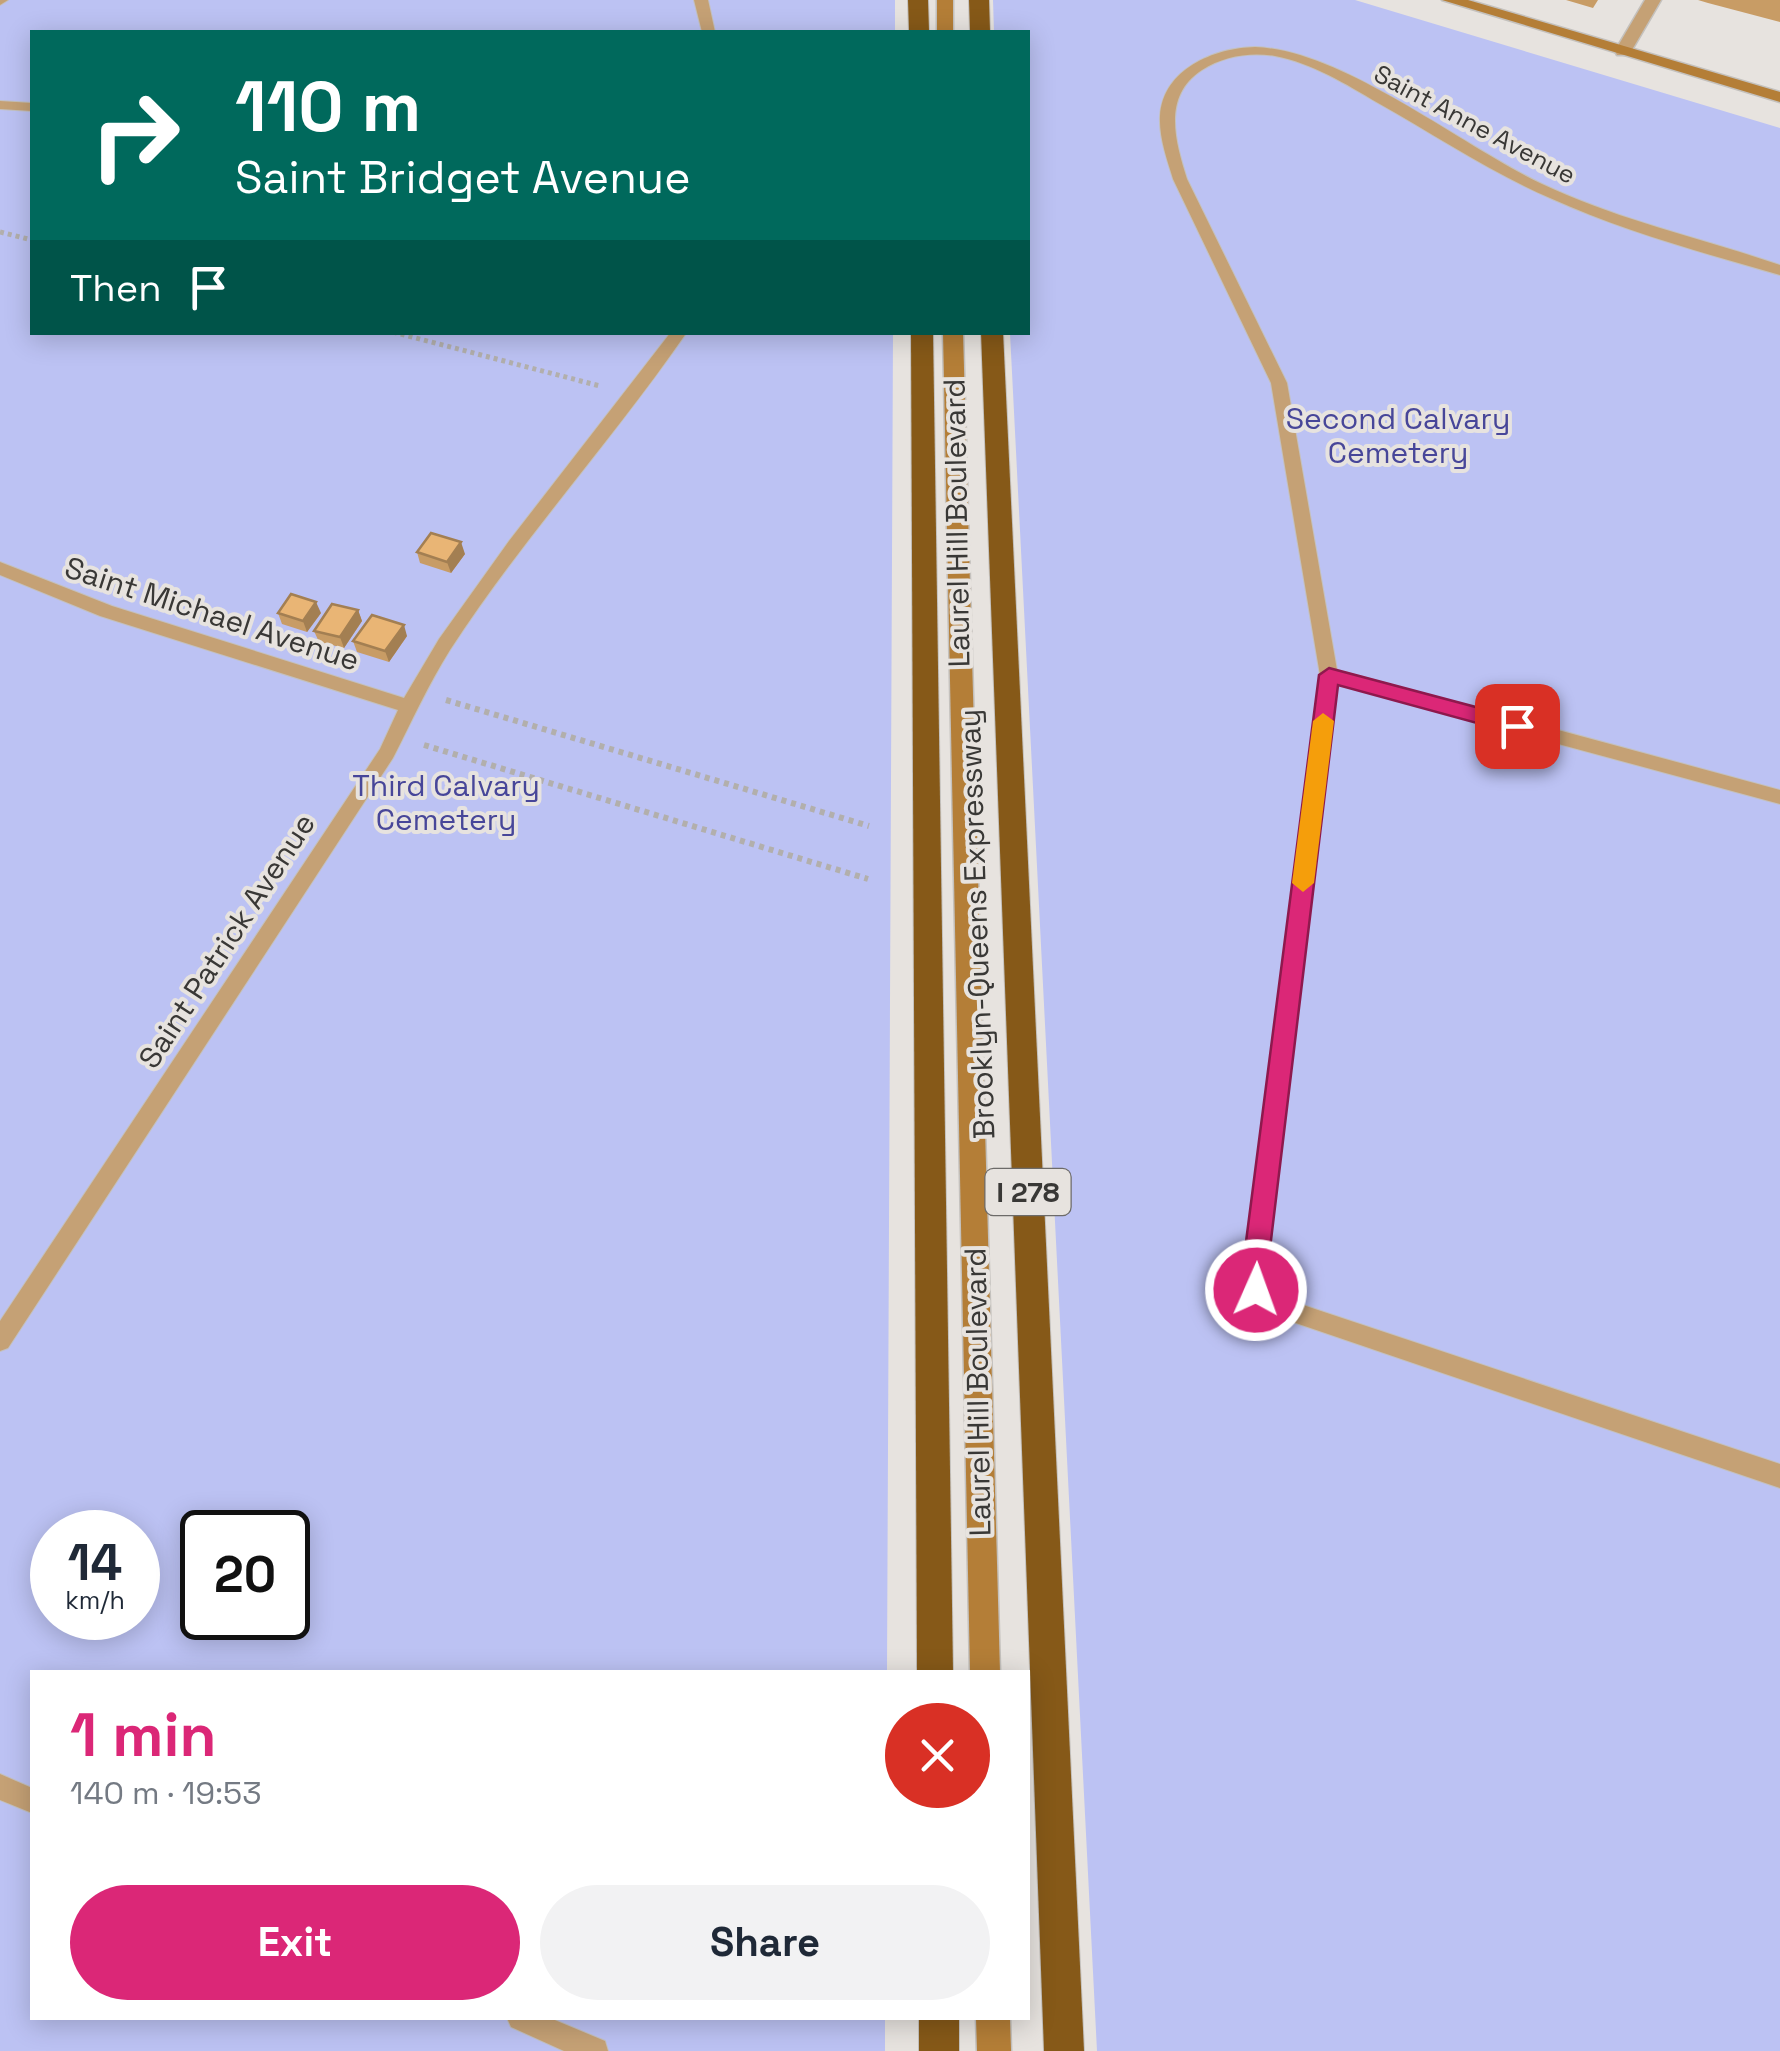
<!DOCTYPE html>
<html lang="en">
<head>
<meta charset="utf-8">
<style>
	:root { --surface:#fff; --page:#f2f2f3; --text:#1f2937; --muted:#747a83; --accent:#db2777 }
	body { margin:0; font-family:"Space Grotesk",sans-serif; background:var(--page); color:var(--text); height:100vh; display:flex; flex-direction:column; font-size:38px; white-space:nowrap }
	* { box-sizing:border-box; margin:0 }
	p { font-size:32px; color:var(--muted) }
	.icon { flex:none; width:55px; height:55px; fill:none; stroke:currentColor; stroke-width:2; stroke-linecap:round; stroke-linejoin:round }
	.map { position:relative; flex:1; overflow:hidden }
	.side { position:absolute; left:30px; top:1670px; width:1000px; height:350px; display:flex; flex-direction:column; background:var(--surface); border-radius:0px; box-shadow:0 5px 25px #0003 }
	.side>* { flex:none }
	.top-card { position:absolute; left:30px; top:30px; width:1000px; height:305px; border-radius:0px; box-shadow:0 5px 25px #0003; background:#00695c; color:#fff; overflow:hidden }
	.speed { position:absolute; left:30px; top:1510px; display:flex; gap:20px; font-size:50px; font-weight:700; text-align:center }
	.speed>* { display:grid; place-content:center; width:130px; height:130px; border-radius:50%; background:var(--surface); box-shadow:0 5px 25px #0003; line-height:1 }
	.speed small { font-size:25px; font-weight:400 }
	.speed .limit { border:5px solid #111; border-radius:15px; background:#fff; color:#111 }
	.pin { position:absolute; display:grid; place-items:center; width:85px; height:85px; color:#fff; margin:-42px; border-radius:20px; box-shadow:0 5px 15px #0006 }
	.me { position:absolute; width:110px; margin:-55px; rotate:2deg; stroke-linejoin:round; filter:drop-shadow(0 0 8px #0008) }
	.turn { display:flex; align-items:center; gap:35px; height:210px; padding:0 40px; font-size:45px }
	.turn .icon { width:130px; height:130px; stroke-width:2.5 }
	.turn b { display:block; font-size:70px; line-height:85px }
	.then { display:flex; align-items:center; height:95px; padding:0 40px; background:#0003; gap:20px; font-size:38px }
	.round { display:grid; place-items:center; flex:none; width:105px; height:105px; border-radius:52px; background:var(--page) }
	.headline { display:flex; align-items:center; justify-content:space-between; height:170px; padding:0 40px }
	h1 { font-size:60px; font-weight:700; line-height:75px; color:var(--accent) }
	.cta { display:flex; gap:20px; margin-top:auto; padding:20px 40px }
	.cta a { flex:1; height:115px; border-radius:60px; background:var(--accent); color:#fff; font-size:40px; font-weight:700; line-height:115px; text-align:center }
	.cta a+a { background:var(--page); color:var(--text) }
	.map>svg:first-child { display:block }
	.green { fill:#bcc2f3; fill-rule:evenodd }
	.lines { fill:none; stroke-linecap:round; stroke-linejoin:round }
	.service-casing { stroke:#c4c1bd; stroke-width:2 }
	.minor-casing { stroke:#c4c1bd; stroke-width:3 }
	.secondary-casing { stroke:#c4c1bd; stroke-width:3 }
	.motorway-casing { stroke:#c4c1bd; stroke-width:2 }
	.path-far1 { stroke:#b2afac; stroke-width:5; stroke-dasharray:4 4; stroke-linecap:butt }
	.path { stroke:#b2afac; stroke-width:6; stroke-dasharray:5 5; stroke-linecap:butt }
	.service { fill:#c5a175; fill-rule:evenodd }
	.minor { fill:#c5a175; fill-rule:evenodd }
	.secondary { fill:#b47e37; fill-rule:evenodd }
	.motorway { fill:#865918; fill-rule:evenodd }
	.wall { fill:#c89c65 }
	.shaded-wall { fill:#a37f52 }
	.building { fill:#e9b575; stroke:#a37f52; stroke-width:2.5 }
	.route { fill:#db2777; stroke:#8e194d; stroke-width:2.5 }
	.slow { fill:#f59e0b }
	.labels { text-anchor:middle; stroke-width:8; stroke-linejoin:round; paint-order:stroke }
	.far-street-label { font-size:25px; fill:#393836; stroke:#e7e3df }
	.shield { fill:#e7e3df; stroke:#6d6b69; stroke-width:2.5 }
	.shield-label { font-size:28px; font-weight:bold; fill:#393836 }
	.park-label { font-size:30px; fill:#474699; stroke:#e7e3df }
	.street-label { font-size:30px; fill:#393836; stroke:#e7e3df }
</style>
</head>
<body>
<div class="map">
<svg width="1780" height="2051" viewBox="0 0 1780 2051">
	<rect width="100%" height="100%" fill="#e7e3df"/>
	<g class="green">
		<path d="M 0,0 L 895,0 L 895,32 L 32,32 L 32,332 L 893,333 L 887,1672 L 32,1672 L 32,2018 L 885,2018 L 885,2051 L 0,2051 ZM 52,1532 L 138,1532 L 138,1618 L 52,1618 ZM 202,1532 L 288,1532 L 288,1618 L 202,1618 Z"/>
		<polygon points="993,0 1355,0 1780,128 1780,2051 1097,2051 1010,333 1028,332 1028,32 994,32"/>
	</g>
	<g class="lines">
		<g class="service-casing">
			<g id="service">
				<polygon points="0,0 8,0 0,5"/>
				<polygon points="694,0 708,0 715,32 702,32"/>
				<path d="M 1255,47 C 1343,50 1460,145 1542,184 C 1618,220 1701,238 1780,265 L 1780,275 C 1703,253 1623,231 1550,198 C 1490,172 1435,135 1378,103 C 1346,84 1312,63 1275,56 C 1250,52 1224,56 1202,70 C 1162,96 1175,141 1187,179 L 1287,383 L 1337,670 L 1780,790 L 1780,804 L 1337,684 L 1266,1265 L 1267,1285 L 1288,1300 L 1780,1464 L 1780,1488 L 1281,1318 C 1251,1306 1245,1296 1244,1265 L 1320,675 L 1271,383 L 1173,179 C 1167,159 1159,138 1160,116 C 1163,69 1214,48 1255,47 Z"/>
				<polygon points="0,101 32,103 32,111 0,109"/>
				<path d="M 671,332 L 687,332 C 612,441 522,539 450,650 C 428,685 412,721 393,758 L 8,1348 L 0,1351 L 0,1321 L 380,749 L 398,710 L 100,616 L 0,575 L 0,562 L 112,606 L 404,698 L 439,639 L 509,541 Z"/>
				<polygon points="0,1774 32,1788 32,1813 0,1800"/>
				<polygon points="507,2018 550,2018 605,2041 608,2051 564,2051 511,2027"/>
			</g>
		</g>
		<g class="minor-casing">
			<polygon id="minor" points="1645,0 1661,0 1629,55 1617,55 1615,51"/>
		</g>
		<g class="secondary-casing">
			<g id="secondary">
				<rect x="937" y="0" width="16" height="32"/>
				<polygon points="1442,0 1468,0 1780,92 1780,102"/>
				<polygon points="943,332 963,332 1000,1672 970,1672"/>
				<polygon points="976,2018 1010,2018 1011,2051 977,2051"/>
			</g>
		</g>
		<g class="motorway-casing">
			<g id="motorway">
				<polygon points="908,0 928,0 929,32 909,32"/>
				<polygon points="969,0 989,0 990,32 970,32"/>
				<polygon points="911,332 933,332 953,1672 917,1672"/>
				<polygon points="981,332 1003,332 1084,2051 1044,2051"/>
				<rect x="919" y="2018" width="40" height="33"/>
			</g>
		</g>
		<g class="path-far1">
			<polyline points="0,232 32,240"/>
			<polyline points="393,332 600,386"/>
		</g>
		<g class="path">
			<polyline points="446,700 869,826"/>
			<polyline points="424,745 868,879"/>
		</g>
		<use href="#service" class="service"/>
		<use href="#minor" class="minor"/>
		<use href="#secondary" class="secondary"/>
		<use href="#motorway" class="motorway"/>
	</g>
	<g class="wall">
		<polygon points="1566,0 1598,0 1593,8"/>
		<polygon points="1698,0 1780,0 1780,22 1708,3"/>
		<polygon points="417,552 465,554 451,573 420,563"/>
		<polygon points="358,610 362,621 344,648 319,642 314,631"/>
		<polygon points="278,613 321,613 307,632 282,624"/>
		<polygon points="407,636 389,662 357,652 353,641"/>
	</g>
	<g class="shaded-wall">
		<polygon points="461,542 465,554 451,573 447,562"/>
		<polygon points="316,602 321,613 307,632 303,621"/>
		<polygon points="358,610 362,621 344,648 340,637"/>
		<polygon points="404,625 407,636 389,662 385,651"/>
	</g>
	<g class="building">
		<polygon points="431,533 461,542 447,562 417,552"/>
		<polygon points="291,594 316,602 303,621 278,613"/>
		<polygon points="332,604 358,610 340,637 314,631"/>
		<polygon points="372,615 404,625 385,651 353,641"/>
	</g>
	<polygon class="route" points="1329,668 1517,718 1527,726 1517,734 1338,685 1268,1265 1265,1298 1256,1302 1247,1298 1243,1265 1319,675"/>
	<polygon class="slow" points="1323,713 1334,721 1314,883 1303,892 1292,883 1313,721"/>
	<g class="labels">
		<g class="far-street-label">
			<text transform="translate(1475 124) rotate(28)" y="9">Saint Anne Avenue</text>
		</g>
		<rect class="shield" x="985.5" y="1169" width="85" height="46" rx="8"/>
		<g class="shield-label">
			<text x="1028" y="1202">I 278</text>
		</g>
		<g class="park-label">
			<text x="1398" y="429">Second Calvary<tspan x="1398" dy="34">Cemetery</tspan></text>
			<text x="446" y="796">Third Calvary<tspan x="446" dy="34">Cemetery</tspan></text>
		</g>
		<g class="street-label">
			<text transform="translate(957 523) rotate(-91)" y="10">Laurel Hill Boulevard</text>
			<text transform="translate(212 614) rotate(18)" y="10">Saint Michael Avenue</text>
			<text transform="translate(977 924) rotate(-92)" y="10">Brooklyn-Queens Expressway</text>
			<text transform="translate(227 941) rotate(-57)" y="10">Saint Patrick Avenue</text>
			<text transform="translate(978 1392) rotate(-91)" y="10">Laurel Hill Boulevard</text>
		</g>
	</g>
</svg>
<div class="speed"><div>14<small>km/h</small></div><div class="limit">20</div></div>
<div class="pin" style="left:1517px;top:726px;background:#d93025"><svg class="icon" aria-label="arrive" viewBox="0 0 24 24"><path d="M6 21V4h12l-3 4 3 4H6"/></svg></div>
<svg class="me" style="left:1256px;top:1290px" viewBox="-20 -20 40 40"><circle r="17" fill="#db2777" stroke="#fff" stroke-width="3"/><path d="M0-11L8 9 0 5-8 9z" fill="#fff"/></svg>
<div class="top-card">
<div class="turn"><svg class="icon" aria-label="right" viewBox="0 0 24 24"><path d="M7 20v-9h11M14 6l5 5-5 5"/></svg><div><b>110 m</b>Saint Bridget Avenue</div></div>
<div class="then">Then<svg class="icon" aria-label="arrive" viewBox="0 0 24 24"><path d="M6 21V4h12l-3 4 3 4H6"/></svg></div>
</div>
<section class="side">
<div class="headline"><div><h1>1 min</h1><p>140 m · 19:53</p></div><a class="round" style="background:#d93025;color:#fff"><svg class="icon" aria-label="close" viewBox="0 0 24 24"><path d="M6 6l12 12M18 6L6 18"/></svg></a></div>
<div class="cta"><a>Exit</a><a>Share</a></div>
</section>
</div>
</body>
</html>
